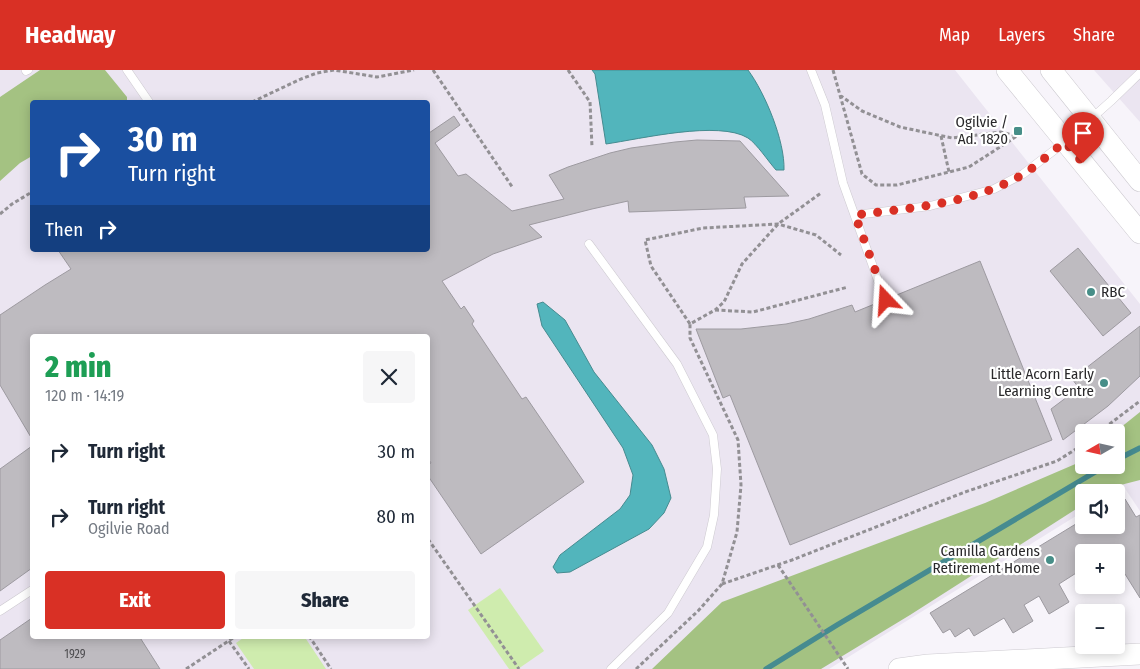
<!DOCTYPE html>
<html lang="en">
<head>
<meta charset="utf-8">
<style>
	:root { --surface:#fff; --page:#f6f6f7; --text:#1f2937; --muted:#747a83; --accent:#d93025 }
	body { margin:0; font-family:"Fira Sans Condensed",sans-serif; background:var(--page); color:var(--text); height:100vh; display:flex; flex-direction:column; font-size:19px; white-space:nowrap }
	* { box-sizing:border-box; margin:0 }
	p { font-size:16px; color:var(--muted) }
	.icon { flex:none; width:28px; height:28px; fill:none; stroke:currentColor; stroke-width:2; stroke-linecap:round; stroke-linejoin:round }
	.map { position:relative; flex:1; overflow:hidden }
	.panel { position:absolute; left:30px; top:264px; width:400px; height:305px; display:flex; flex-direction:column; background:var(--surface); border-radius:5px; box-shadow:0 2px 12px #0003 }
	.panel>* { flex:none }
	.guide { position:absolute; left:30px; top:30px; width:400px; height:152px; border-radius:5px; box-shadow:0 2px 12px #0003; background:#1a4fa0; color:#fff; overflow:hidden }
	.needle { width:32px; rotate:261deg }
	.buttons { position:absolute; left:1075px; top:354px; display:grid; gap:10px }
	.buttons a { display:grid; place-items:center; width:50px; height:50px; border-radius:5px; background:var(--surface); box-shadow:0 2px 12px #0003; font-size:25px }
	.pin { position:absolute; display:grid; place-items:center; width:42px; height:42px; color:#fff; margin:-51px -21px; border-radius:50% 50% 50% 0; rotate:-45deg; box-shadow:0 0 5px #0007 }
	.pin .icon { rotate:45deg }
	.me { position:absolute; width:55px; margin:-28px; rotate:340deg; stroke-linejoin:round; filter:drop-shadow(0 0 4px #0008) }
	.turn { display:flex; align-items:center; gap:18px; height:105px; padding:0 15px; font-size:22px }
	.turn .icon { width:65px; height:65px; stroke-width:2.5 }
	.turn b { display:block; font-size:35px; line-height:42px }
	.then { display:flex; align-items:center; height:48px; padding:0 15px; background:#0003; gap:10px; font-size:19px }
	.round { display:grid; place-items:center; flex:none; width:52px; height:52px; border-radius:5px; background:var(--page) }
	.summary { display:flex; align-items:center; justify-content:space-between; height:85px; padding:0 15px }
	h1 { font-size:30px; font-weight:800; line-height:38px; color:#1e9e55 }
	.button { display:flex; gap:10px; margin-top:auto; padding:10px 15px }
	.button a { flex:1; height:58px; border-radius:5px; background:var(--accent); color:#fff; font-size:20px; font-weight:800; line-height:58px; text-align:center }
	.button a+a { background:var(--page); color:var(--text) }
	ul { padding:0; list-style:none }
	li { display:flex; align-items:center; gap:15px; height:65px; padding:0 15px }
	li div { flex:1 }
	li b { display:block; font-size:19px }
	li em { font-style:normal }
	header { display:flex; align-items:center; gap:30px; box-sizing:border-box; height:70px; padding:0 25px; background:var(--accent); color:#fff }
	header strong { font-size:24px }
	nav { display:flex; gap:28px; margin-inline-start:auto; font-size:18px }
	.map>svg:first-child { display:block }
	.built { fill:#ebe5f1; fill-rule:evenodd }
	.green { fill:#cfecae }
	.forest { fill:#a4c282 }
	.water { fill:#52b5bc; stroke:#468b90 }
	.lines { fill:none; stroke-linecap:round; stroke-linejoin:round }
	.stream { stroke:#468b90; stroke-width:5.5 }
	.building { fill:#bebbc0; stroke:#9d9aa0 }
	.lane-casing { stroke:#cdcad0; stroke-width:9 }
	.secondary-casing { stroke:#cdcad0; stroke-width:22 }
	.path { stroke:#929094; stroke-width:3; stroke-dasharray:4 2.5; stroke-linecap:butt }
	.lane { stroke:#fff; stroke-width:8 }
	.secondary { stroke:#fff; stroke-width:21 }
	.route { stroke:#d93025; stroke-width:9; stroke-dasharray:0 16.2 }
	.poi-dot { fill:#478e88; stroke:#fff; stroke-width:2 }
	.labels { text-anchor:middle; stroke-width:4.5; stroke-linejoin:round; paint-order:stroke }
	.number-label { font-size:12px; fill:#4e4d50 }
	.poi-label { font-size:15px; fill:#29282a; stroke:#fff; text-anchor:end }
</style>
</head>
<body>
<header>
<strong>Headway</strong>
<nav><a>Map</a><a>Layers</a><a>Share</a></nav>
</header>
<div class="map">
<svg width="1140" height="599" viewBox="0 0 1140 599">
	<rect width="100%" height="100%" fill="#f7f4fa"/>
	<g class="built">
		<path d="M 0,0 L 955,0 L 1140,234 L 1140,441 L 1124,417 L 1114,422 L 1084,422 L 1084,441 L 829,599 L 0,599 ZM 32,32 L 428,32 L 428,180 L 32,180 ZM 32,266 L 428,266 L 428,566 L 32,566 ZM 1084,362 L 1116,362 L 1116,395 L 1084,395 Z"/>
		<polygon points="1094,0 1140,0 1140,52"/>
	</g>
	<g class="green">
		<polygon points="500,518 544,581 518,599 509,599 468,540"/>
		<polygon points="246,566 304,566 326,599 254,599 236,573"/>
	</g>
	<g class="forest">
		<polygon points="40,0 105,0 127,27 127,32 32,32 32,86 20,93 0,111 0,27"/>
		<polygon points="1140,342 1140,410 1109,418 1102,422 1084,422 1084,434 910,545 821,599 652,599 722,532 985,433 1080,392 1084,388 1084,395 1116,395 1116,362 1115,362"/>
	</g>
	<g class="water">
		<path d="M 592,0 L 748,0 C 765,23 785,71 784,100 L 776,100 C 768,91 757,74 748,68 C 719,50 640,69 606,74 L 595,4 Z"/>
		<polygon points="543,232 565,250 594,302 652,375 664,399 671,428 664,443 649,459 570,502 557,503 553,497 560,485 620,439 630,425 633,405 623,378 542,256 537,234"/>
	</g>
	<g class="lines">
		<g class="stream">
			<polyline points="1116,390 1140,378"/>
			<polyline points="766,599 837,555 1107,395"/>
		</g>
	</g>
	<g class="building">
		<polygon points="454,46 460,55 435,73 458,106 466,104 512,141 564,129 549,105 568,97 610,83 631,78 675,72 697,70 740,71 789,126 744,127 746,138 629,142 628,131 592,139 529,155 542,167 493,184 442,211 461,239 464,236 474,251 472,254 522,329 526,327 584,412 481,484 428,406 428,395 431,393 428,388 428,266 32,266 32,369 0,315 0,245 45,215 71,199 58,180 428,180 428,61 429,63"/>
		<polygon points="1078,178 1131,243 1103,266 1050,201"/>
		<polygon points="980,191 1052,370 790,475 730,325 723,328 696,259 741,259 786,254 809,249 852,235 855,242"/>
		<polygon points="1140,256 1140,306 1108,336 1063,370 1051,339 1079,318 1072,309"/>
		<polygon points="32,376 32,498 0,521 0,399"/>
		<polygon points="1125,429 1136,447 1140,445 1140,528 1125,504 1116,510 1116,482 1084,482 1084,498 1059,514 1069,532 1049,544 1039,526 1024,535 1033,551 1013,563 1004,548 974,566 969,558 955,567 950,559 943,563 930,543 1084,449 1084,455 1116,455 1116,434"/>
		<polygon points="32,548 32,566 139,566 160,599 0,599 0,570"/>
	</g>
	<g class="lines">
		<g class="lane-casing">
			<g id="lane">
				<polyline points="127,0 149,32"/>
				<polyline points="811,0 825,35 843,113 885,230"/>
				<polyline points="26,1 28,0"/>
				<polyline points="855,145 930,136 994,119 1023,104 1065,72 1111,31 1140,3"/>
				<polyline points="589,174 677,294 713,365 717,399 714,445 707,477 668,543 611,599"/>
				<polyline points="0,541 32,520"/>
			</g>
		</g>
		<g class="secondary-casing">
			<g id="secondary">
				<polyline points="1007,0 1140,163"/>
				<polyline points="1051,0 1140,111"/>
				<polyline points="899,599 928,595 1140,584"/>
			</g>
		</g>
		<g class="path">
			<polyline points="433,0 513,118"/>
			<polyline points="568,0 590,32 592,77"/>
			<polyline points="833,0 862,104 876,115 897,115 969,97 1017,66 1001,62 952,68 900,57 862,41 841,26"/>
			<polyline points="252,32 301,9 317,3 334,0 377,7 414,0"/>
			<polyline points="941,66 949,102"/>
			<polyline points="0,144 12,134 32,122"/>
			<polyline points="715,240 753,242 848,217"/>
			<polyline points="690,254 651,196 645,170 703,158 778,154 816,165 841,185"/>
			<polyline points="1099,362 1140,331"/>
			<polyline points="428,469 519,599"/>
			<polyline points="778,495 848,599"/>
			<polyline points="722,514 792,490 965,422 1057,391 1084,374"/>
			<polyline points="309,566 331,599"/>
			<polyline points="229,571 249,599"/>
			<polyline points="186,599 236,566"/>
			<polyline points="636,599 698,541 722,514 737,462 741,415 738,370 690,268 690,254 715,240 724,232 742,194 778,154 821,123"/>
		</g>
		<use href="#lane" class="lane"/>
		<use href="#secondary" class="secondary"/>
	</g>
	<g class="lines">
		<path class="route" d="M 886,230 L 855,145 C 911,138 972,134 1022,105 C 1037,96 1051,82 1065,72 L 1083,93"/>
	</g>
	<g class="poi-dot">
		<rect x="1013" y="56" width="10" height="10" rx="2.5"/>
		<circle cx="1091" cy="222" r="5"/>
		<circle cx="1104" cy="313" r="5"/>
		<circle cx="1050" cy="490" r="5"/>
	</g>
	<g class="labels">
		<g class="number-label">
			<text x="75" y="588">1929</text>
		</g>
		<g class="poi-label">
			<text x="1008" y="57">Ogilvie /<tspan x="1008" dy="17">Ad. 1820</tspan></text>
			<text x="1101" y="227" text-anchor="start">RBC</text>
			<text x="1094" y="309">Little Acorn Early<tspan x="1094" dy="17">Learning Centre</tspan></text>
			<text x="1040" y="486">Camilla Gardens<tspan x="1040" dy="17">Retirement Home</tspan></text>
		</g>
	</g>
</svg>
<div class="buttons">
<a><svg class="needle" viewBox="-14 -14 28 28"><path d="M0-13l5 13h-10z" fill="#e53935"/><path d="M0 13l5-13h-10z" fill="#747a83"/></svg></a>
<a><svg class="icon" aria-label="sound" viewBox="0 0 24 24"><path d="M4 9h4l5-4v14l-5-4H4zM17 9q2 3 0 6"/></svg></a>
<a>+</a>
<a>−</a>
</div>
<div class="pin" style="left:1083px;top:93px;background:#d93025"><svg class="icon" aria-label="arrive" viewBox="0 0 24 24"><path d="M6 21V4h12l-3 4 3 4H6"/></svg></div>
<svg class="me" style="left:886px;top:230px" viewBox="-20 -20 40 40"><path d="M0-17L14 15 0 8-14 15z" fill="#d93025" stroke="#fff" stroke-width="4"/></svg>
<div class="guide">
<div class="turn"><svg class="icon" aria-label="right" viewBox="0 0 24 24"><path d="M7 20v-9h11M14 6l5 5-5 5"/></svg><div><b>30 m</b>Turn right</div></div>
<div class="then">Then<svg class="icon" aria-label="right" viewBox="0 0 24 24"><path d="M7 20v-9h11M14 6l5 5-5 5"/></svg></div>
</div>
<section class="panel">
<div class="summary"><div><h1>2 min</h1><p>120 m · 14:19</p></div><a class="round"><svg class="icon" aria-label="close" viewBox="0 0 24 24"><path d="M6 6l12 12M18 6L6 18"/></svg></a></div>
<ul>
<li><svg class="icon" aria-label="right" viewBox="0 0 24 24"><path d="M7 20v-9h11M14 6l5 5-5 5"/></svg><div><b>Turn right</b></div><em>30 m</em></li>
<li><svg class="icon" aria-label="right" viewBox="0 0 24 24"><path d="M7 20v-9h11M14 6l5 5-5 5"/></svg><div><b>Turn right</b><p>Ogilvie Road</p></div><em>80 m</em></li>
</ul>
<div class="button"><a>Exit</a><a>Share</a></div>
</section>
</div>
</body>
</html>
